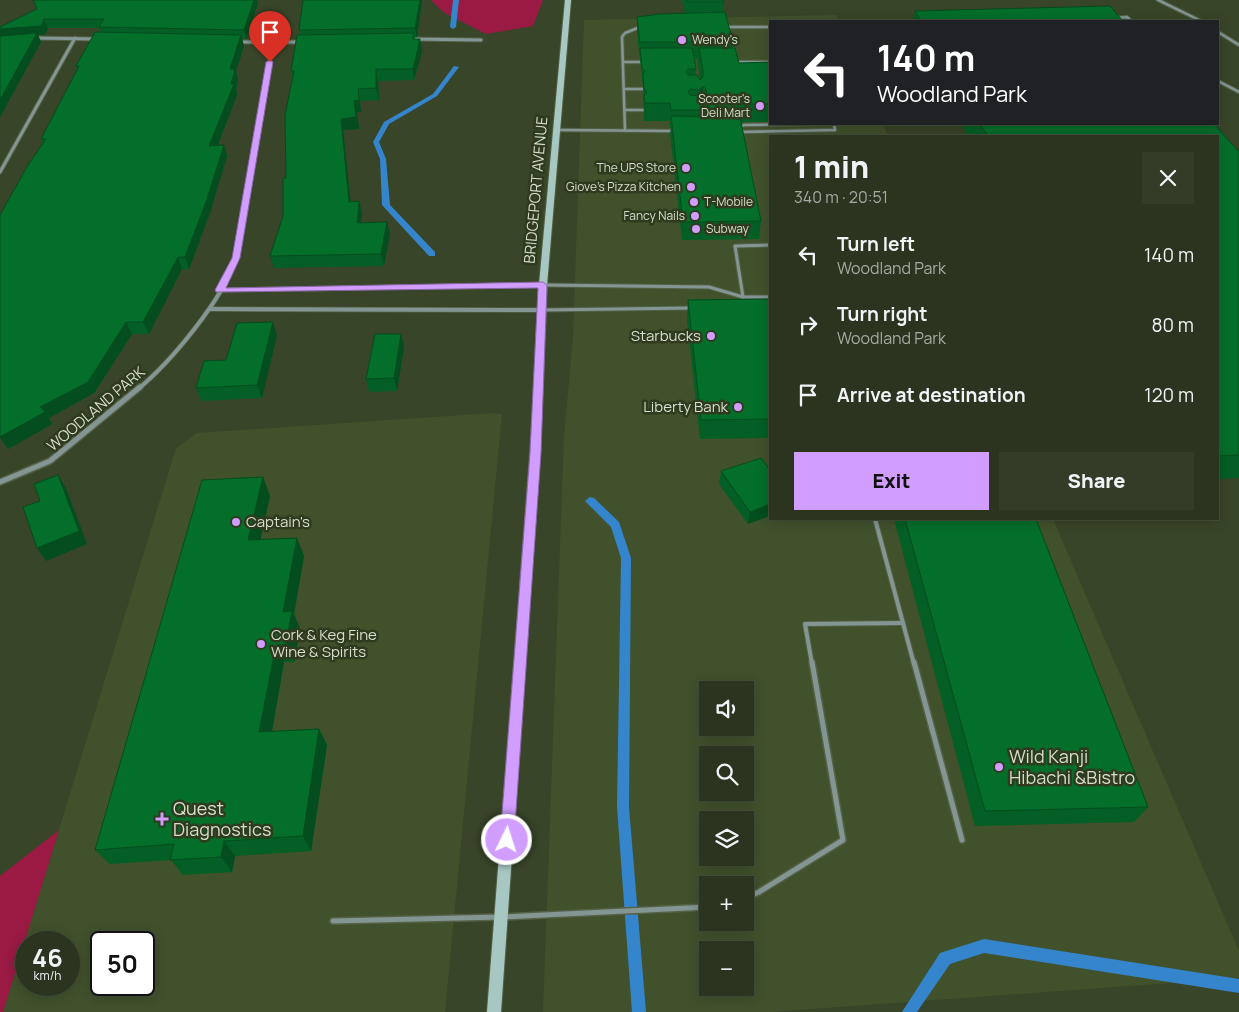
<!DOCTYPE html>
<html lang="en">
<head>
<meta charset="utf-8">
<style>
	:root { --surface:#2a341e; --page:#323c27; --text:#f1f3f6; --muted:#a5aaa4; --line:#464f3c; --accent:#d19dfe }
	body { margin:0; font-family:Manrope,sans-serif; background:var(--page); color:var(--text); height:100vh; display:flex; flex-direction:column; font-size:19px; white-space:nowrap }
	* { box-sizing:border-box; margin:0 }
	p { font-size:16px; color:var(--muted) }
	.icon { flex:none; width:28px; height:28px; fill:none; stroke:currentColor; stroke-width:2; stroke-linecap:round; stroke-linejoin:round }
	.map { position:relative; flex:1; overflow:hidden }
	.drawer { position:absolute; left:769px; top:135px; width:450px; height:385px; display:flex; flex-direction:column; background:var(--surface); border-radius:0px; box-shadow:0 2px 12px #0003,0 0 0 1px var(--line) }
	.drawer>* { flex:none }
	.banner { position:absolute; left:769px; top:20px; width:450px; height:105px; border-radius:0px; box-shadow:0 2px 12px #0003,0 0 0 1px var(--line); background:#202124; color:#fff; overflow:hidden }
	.tools { position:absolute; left:699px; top:681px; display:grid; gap:10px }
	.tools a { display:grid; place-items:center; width:55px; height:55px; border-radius:0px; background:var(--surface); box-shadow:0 2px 12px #0003,0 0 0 1px var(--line); font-size:25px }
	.speed { position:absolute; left:15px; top:931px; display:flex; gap:10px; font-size:25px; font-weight:700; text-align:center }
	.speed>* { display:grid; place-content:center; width:65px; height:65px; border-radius:50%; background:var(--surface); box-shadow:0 2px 12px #0003,0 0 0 1px var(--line); line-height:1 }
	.speed small { font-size:12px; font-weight:400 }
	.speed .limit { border:2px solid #111; border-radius:8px; background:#fff; color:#111 }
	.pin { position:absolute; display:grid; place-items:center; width:42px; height:42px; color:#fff; margin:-51px -21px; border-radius:50% 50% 50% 0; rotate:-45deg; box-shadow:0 0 5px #0007 }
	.pin .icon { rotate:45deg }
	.me { position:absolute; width:55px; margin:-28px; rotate:4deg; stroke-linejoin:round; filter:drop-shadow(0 0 4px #0008) }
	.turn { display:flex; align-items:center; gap:18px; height:105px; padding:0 25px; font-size:22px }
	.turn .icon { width:65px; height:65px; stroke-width:2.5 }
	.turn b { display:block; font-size:35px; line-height:42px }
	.round { display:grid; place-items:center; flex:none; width:52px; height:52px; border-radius:0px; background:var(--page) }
	.overview { display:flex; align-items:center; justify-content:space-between; height:85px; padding:0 25px }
	h1 { font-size:30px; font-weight:800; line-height:38px }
	.cta { display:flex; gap:10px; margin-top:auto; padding:10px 25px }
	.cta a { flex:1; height:58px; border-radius:0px; background:var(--accent); color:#111; font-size:20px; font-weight:800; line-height:58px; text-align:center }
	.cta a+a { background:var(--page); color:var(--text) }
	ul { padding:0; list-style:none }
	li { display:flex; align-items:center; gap:15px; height:70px; padding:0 25px }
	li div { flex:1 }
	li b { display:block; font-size:19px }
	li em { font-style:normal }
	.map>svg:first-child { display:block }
	.built { fill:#41512c; fill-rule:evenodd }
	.green { fill:#9a1a44 }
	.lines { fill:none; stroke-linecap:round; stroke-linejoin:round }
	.stream { fill:#3585cc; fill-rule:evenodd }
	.lane-far3-casing { stroke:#546146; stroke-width:4.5 }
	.lane-far2-casing { stroke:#546146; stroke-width:5 }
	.lane-far1-casing { stroke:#546146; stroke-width:6 }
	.lane-casing { stroke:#546146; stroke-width:8 }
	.street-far2-casing { stroke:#546146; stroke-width:5 }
	.street-far1-casing { stroke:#546146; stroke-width:5.5 }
	.street-casing { stroke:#546146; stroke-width:8 }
	.secondary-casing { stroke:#546146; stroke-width:2 }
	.lane-far3 { stroke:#839694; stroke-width:2.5 }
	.lane-far2 { stroke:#839694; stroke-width:3 }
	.lane-far1 { stroke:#839694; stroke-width:4 }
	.lane { stroke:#839694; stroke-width:5 }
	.street-far2 { stroke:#839694; stroke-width:3 }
	.street-far1 { stroke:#839694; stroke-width:4 }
	.street { stroke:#839694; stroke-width:5 }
	.secondary { fill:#a7c7c3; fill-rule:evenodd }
	.wall { fill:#035f25; fill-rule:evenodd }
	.shaded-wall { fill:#034d1e }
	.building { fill:#046e2b; stroke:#034d1e }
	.route { fill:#d19dfe; stroke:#8866a5 }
	.poi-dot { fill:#d19dfe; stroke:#2e3b1e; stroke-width:2 }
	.labels { text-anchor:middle; stroke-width:5; stroke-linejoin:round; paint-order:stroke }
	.far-poi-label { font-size:12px; fill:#d6decd; stroke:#2e3b1e; text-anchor:end }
	.street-label { font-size:15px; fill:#d6decd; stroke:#2e3b1e }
	.poi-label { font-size:15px; fill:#d6decd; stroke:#2e3b1e; text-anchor:end }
	.near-poi-label { font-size:18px; fill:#d6decd; stroke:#2e3b1e; text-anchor:start }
</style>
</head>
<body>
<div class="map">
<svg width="1239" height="1012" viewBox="0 0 1239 1012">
	<rect width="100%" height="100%" fill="#384528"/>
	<g class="built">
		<path d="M 836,15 L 839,21 L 770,21 L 770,124 L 883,124 L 888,136 L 770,136 L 770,519 L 1053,519 L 1239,951 L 1239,978 L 770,1012 L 543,1012 L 564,436 L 573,338 L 584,20 ZM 708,690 L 745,690 L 745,728 L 708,728 ZM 708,755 L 745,755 L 745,792 L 708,792 ZM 708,820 L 745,820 L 745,858 L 708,858 ZM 708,885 L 745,885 L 745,922 L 708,922 ZM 708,950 L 745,950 L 745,988 L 708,988 Z"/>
		<path d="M 492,413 L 502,414 L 445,1012 L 3,1012 L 176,448 L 197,433 ZM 26,942 L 69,942 L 69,985 L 26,985 ZM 101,942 L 144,942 L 144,985 L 101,985 Z"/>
	</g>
	<g class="green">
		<polygon points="431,0 543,0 533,26 486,34 443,12"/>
		<polygon points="59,830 3,1012 0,1012 0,876"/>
	</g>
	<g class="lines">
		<g class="stream">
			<polygon points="453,0 459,0 456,27 453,29 450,27"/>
			<polygon points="454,66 459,67 437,96 389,124 379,142 386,159 390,205 435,252 435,256 429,256 382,205 380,159 373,142 384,122 433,94"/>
			<polygon points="590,497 594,498 619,522 631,558 629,807 646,1012 632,1012 617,807 621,558 611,527 585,501"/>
			<polygon points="984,939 1239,979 1239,993 984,953 950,964 917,1012 902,1012 940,953"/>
		</g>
		<g class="lane-far3-casing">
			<g id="lane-far3">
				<polyline points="1158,0 1201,21"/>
				<polyline points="1115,18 1127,17 1131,21"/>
				<polyline points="725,27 770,27"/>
				<polyline points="1218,32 1239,45"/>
				<polyline points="624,62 644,62"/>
				<polyline points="734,62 770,62"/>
				<polyline points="1218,81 1239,92"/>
				<polyline points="625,89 642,89"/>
				<polyline points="625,110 644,110"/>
				<polyline points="738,128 744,125 817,124"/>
				<polyline points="557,130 675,131"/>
				<polyline points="625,130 622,37 625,33 640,27"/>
				<polyline points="739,132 835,130 834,124"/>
			</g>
		</g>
		<g class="lane-far2-casing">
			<g id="lane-far2">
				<polyline points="543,285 709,287 743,297 770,297"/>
				<polyline points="743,297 735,246 770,245"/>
				<polyline points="542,310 692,308"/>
			</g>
		</g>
		<g class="lane-far1-casing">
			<g id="lane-far1">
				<polyline points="875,519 914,664"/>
				<polyline points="812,664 805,624 903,623"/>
			</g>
		</g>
		<g class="lane-casing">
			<g id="lane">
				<polyline points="914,662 962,840"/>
				<polyline points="745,898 759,892 843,840 812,662"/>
				<polyline points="333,921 501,917 708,907"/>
			</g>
		</g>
		<g class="street-far2-casing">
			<g id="street-far2">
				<polyline points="34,38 98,39"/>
				<polyline points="409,39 481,40"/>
				<polyline points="236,42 300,42"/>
				<polyline points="0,172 75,38"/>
				<polyline points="251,172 273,43"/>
			</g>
		</g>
		<g class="street-far1-casing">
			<g id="street-far1">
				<polyline points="220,290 543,285"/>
				<polyline points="210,309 542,310"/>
				<path d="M 138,389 C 171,362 224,298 236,258 C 245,230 246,199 251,170"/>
			</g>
		</g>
		<g class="street-casing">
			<polyline id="street" points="0,482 50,461 140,387"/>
		</g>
		<g class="secondary-casing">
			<polygon id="secondary" points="565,0 571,0 547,285 540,453 501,1012 487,1012 530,453 539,285"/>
		</g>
		<use href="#lane-far3" class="lane-far3"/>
		<use href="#lane-far2" class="lane-far2"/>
		<use href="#lane-far1" class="lane-far1"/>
		<use href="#lane" class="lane"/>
		<use href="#street-far2" class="street-far2"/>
		<use href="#street-far1" class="street-far1"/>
		<use href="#street" class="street"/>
		<use href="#secondary" class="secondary"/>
	</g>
	<g class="wall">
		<polygon points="303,0 422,0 417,37 414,38 415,39 422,51 414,80 378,81 379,100 360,101 361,112 357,112 359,129 343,130 350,201 359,201 362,213 361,223 390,234 384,266 274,268 270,256 283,216 293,77 291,71 300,35 299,30"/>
		<path d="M 682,0 L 723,0 L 723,12 L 733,42 L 733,48 L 739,63 L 770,62 L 770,122 L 741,122 L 761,221 L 759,239 L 682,240 L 670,134 L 671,128 L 670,128 L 669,121 L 644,121 L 643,86 L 637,34 L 637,17 L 685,13 ZM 694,59 L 698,59 L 698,65 L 700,79 L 695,75 L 696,69 ZM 702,104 L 705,106 L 707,117 L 703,117 L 704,110 Z"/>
		<polygon points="258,3 246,39 242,39 244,46 236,71 238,79 236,90 237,95 218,145 224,145 227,156 210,213 189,269 182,269 149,334 132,334 94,393 49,418 52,424 8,449 0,437 43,144 41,139 77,70 76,66 101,32 99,28 48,28 45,35 38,35 41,42 0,117 0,27 37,9"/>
		<polygon points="915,11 1123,21 913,21"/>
		<polygon points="961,124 1214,124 1239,152 1239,478 1218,479 1218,136 968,136"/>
		<polygon points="770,299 770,438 700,439 687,319 688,300"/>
		<polygon points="401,334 404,347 397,391 369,392 366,379"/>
		<polygon points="277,335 262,398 201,401 196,388 226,360"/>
		<polygon points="770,470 748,524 719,484 721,471"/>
		<polygon points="263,477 270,496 260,540 297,538 304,556 294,614 300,629 294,662 284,662 272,731 319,729 327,745 311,851 235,856 232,872 183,875 171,860 110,864 95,850"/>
		<polygon points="894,519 1036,519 1148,807 1134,822 975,826"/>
	</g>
	<g class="shaded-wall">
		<polygon points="254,0 257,0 258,3 246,39 244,30"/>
		<polygon points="420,0 422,0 417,37 415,28"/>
		<polygon points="44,19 48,28 45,35 38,35 41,42 0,117 0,29"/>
		<polygon points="241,35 244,46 236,71 238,79 236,90 237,95 213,157 209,146 231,84 230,69"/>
		<polygon points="420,39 422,51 414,80 413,69"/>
		<polygon points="376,69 378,81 379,100 376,88"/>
		<polygon points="703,86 702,104 699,108 700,90"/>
		<polygon points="358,89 361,112 357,112 359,129 343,130 352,214 349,202 341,119 354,101"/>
		<polygon points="738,107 736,125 729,128 731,111"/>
		<polygon points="224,145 227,156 210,213 189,269 185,257"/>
		<polygon points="359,201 362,213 360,235 357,223"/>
		<polygon points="387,222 390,234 384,266 381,254"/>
		<polygon points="178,257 182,269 149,334 143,322"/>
		<polygon points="126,322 132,334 94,393 49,418 52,424 8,449 0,437 40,407"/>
		<polygon points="273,322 277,335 262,398 257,385"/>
		<polygon points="401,334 404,347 397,391 394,378"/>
		<polygon points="58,475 66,488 87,544 46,561 37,548"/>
		<polygon points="263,477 270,496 256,559 248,540"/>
		<polygon points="770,504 770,516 748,524 750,512"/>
		<polygon points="297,538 304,556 294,614 300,629 294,662 286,644 283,612"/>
		<polygon points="276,645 284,662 269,748 259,732"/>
		<polygon points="319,729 327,745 311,851 303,836"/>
		<polygon points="224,841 235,856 232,872 221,857"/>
	</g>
	<g class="building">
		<polygon points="33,0 254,0 244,30 99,27 104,19 44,19 41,26 0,29 0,27 37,9"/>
		<polygon points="303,0 420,0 415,28 299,30"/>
		<polygon points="687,0 723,0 724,2 687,2"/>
		<polygon points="1110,6 1123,21 921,21 915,11"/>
		<polygon points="725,12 733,42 640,42 637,17 660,14"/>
		<polygon points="95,32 241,35 230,69 235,69 231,84 234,84 209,146 224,145 206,202 185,257 178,257 143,322 126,322 88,382 40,407 45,412 0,437 0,215 28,165 46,139 41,139 79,66 76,66"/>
		<polygon points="37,33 0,100 0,36"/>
		<polygon points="414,33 413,39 420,39 413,69 376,69 376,88 358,89 359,100 354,101 356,117 341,119 349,202 359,201 357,223 387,222 381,254 270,256 283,216 283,178 286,178 285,115 294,71 291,71 297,35"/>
		<polygon points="640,48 692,48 696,69 688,69 686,72 688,75 697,75 700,80 703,77 703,71 699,48 735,48 739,63 770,62 770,104 737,104 738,107 731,111 710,110 706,89 703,86 700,90 690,89 688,93 690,95 701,96 704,110 671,110 670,103 645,103 644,96 647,92 644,89 643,75 645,71 642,69"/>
		<polygon points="671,116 740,117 761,221 683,222"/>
		<polygon points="980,124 1214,124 1239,152 1239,455 1218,456 1218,136 988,136"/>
		<polygon points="770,299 770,419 701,420 688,300"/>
		<polygon points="273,322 257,385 196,388 204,361 226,360 237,323"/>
		<polygon points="375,334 401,334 394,378 366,379"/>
		<polygon points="761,458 770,470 770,504 750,512 721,471"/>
		<polygon points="58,475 79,531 37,548 23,507 40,501 34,484"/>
		<polygon points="263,477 248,540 297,538 283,612 292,611 286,644 276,645 259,732 319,729 303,836 224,841 221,857 170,860 174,844 95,850 202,480"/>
		<polygon points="905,519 1036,519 1148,807 985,811"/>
	</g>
	<polygon class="route" points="270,60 273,62 240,258 226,288 543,282 547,285 541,453 514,840 512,845 507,847 502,845 500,840 530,453 538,288 216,292 215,290 232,258 266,62"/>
	<g class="poi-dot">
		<circle cx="682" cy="40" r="5"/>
		<circle cx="760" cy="106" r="5"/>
		<circle cx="686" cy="168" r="5"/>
		<circle cx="691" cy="187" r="5"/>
		<circle cx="694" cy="202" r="5"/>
		<circle cx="695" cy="216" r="5"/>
		<circle cx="696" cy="229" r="5"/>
		<circle cx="711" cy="336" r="5"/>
		<circle cx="738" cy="407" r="5"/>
		<circle cx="236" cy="522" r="5"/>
		<circle cx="261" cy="644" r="5"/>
		<circle cx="999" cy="767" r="5"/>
		<path d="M159.5 811.5h5v5h5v5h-5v5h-5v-5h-5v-5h5z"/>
	</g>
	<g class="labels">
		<g class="far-poi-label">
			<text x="692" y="44" text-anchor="start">Wendy's</text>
			<text x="750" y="103">Scooter's<tspan x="750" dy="14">Deli Mart</tspan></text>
			<text x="676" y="172">The UPS Store</text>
			<text x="681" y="191">Giove's Pizza Kitchen</text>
			<text x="704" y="206" text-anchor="start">T-Mobile</text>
			<text x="685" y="220">Fancy Nails</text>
			<text x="706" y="233" text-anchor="start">Subway</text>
		</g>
		<g class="street-label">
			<text transform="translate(536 190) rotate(-85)" y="5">BRIDGEPORT AVENUE</text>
			<text transform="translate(96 409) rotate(-40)" y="5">WOODLAND PARK</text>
		</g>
		<g class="poi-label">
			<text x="701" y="341">Starbucks</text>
			<text x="728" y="412">Liberty Bank</text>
			<text x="246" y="527" text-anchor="start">Captain's</text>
			<text x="271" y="640" text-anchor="start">Cork &amp; Keg Fine<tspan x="271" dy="17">Wine &amp; Spirits</tspan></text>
		</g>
		<g class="near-poi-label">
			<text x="1009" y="763">Wild Kanji<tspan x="1009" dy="21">Hibachi &amp;Bistro</tspan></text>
			<text x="173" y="815">Quest<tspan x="173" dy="21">Diagnostics</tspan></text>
		</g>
	</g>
</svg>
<div class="tools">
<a><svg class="icon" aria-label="sound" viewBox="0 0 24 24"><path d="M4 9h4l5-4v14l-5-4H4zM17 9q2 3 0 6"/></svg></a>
<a><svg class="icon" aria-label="search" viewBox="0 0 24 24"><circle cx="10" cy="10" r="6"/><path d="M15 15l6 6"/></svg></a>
<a><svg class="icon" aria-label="layers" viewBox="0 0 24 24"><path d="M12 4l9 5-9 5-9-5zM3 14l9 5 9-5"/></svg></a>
<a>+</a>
<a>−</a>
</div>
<div class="speed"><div>46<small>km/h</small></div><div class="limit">50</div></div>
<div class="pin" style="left:270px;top:62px;background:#d93025"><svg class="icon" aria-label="arrive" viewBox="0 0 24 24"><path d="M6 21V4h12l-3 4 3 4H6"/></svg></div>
<svg class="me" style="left:507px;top:840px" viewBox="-20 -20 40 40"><circle r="17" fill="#d19dfe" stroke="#fff" stroke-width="3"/><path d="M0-11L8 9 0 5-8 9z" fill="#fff"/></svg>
<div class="banner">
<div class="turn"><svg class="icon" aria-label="left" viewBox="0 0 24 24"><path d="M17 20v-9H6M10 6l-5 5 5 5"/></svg><div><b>140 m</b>Woodland Park</div></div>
</div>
<section class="drawer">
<div class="overview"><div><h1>1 min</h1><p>340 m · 20:51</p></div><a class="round"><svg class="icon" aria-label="close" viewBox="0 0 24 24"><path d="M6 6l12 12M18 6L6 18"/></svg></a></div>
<ul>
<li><svg class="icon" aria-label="left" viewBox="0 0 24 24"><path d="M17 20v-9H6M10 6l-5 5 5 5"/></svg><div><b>Turn left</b><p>Woodland Park</p></div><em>140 m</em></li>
<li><svg class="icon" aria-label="right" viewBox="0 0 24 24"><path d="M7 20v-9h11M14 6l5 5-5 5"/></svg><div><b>Turn right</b><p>Woodland Park</p></div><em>80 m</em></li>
<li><svg class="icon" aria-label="arrive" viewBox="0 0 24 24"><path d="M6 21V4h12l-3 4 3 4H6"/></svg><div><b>Arrive at destination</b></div><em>120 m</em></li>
</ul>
<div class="cta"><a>Exit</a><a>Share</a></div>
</section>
</div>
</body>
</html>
